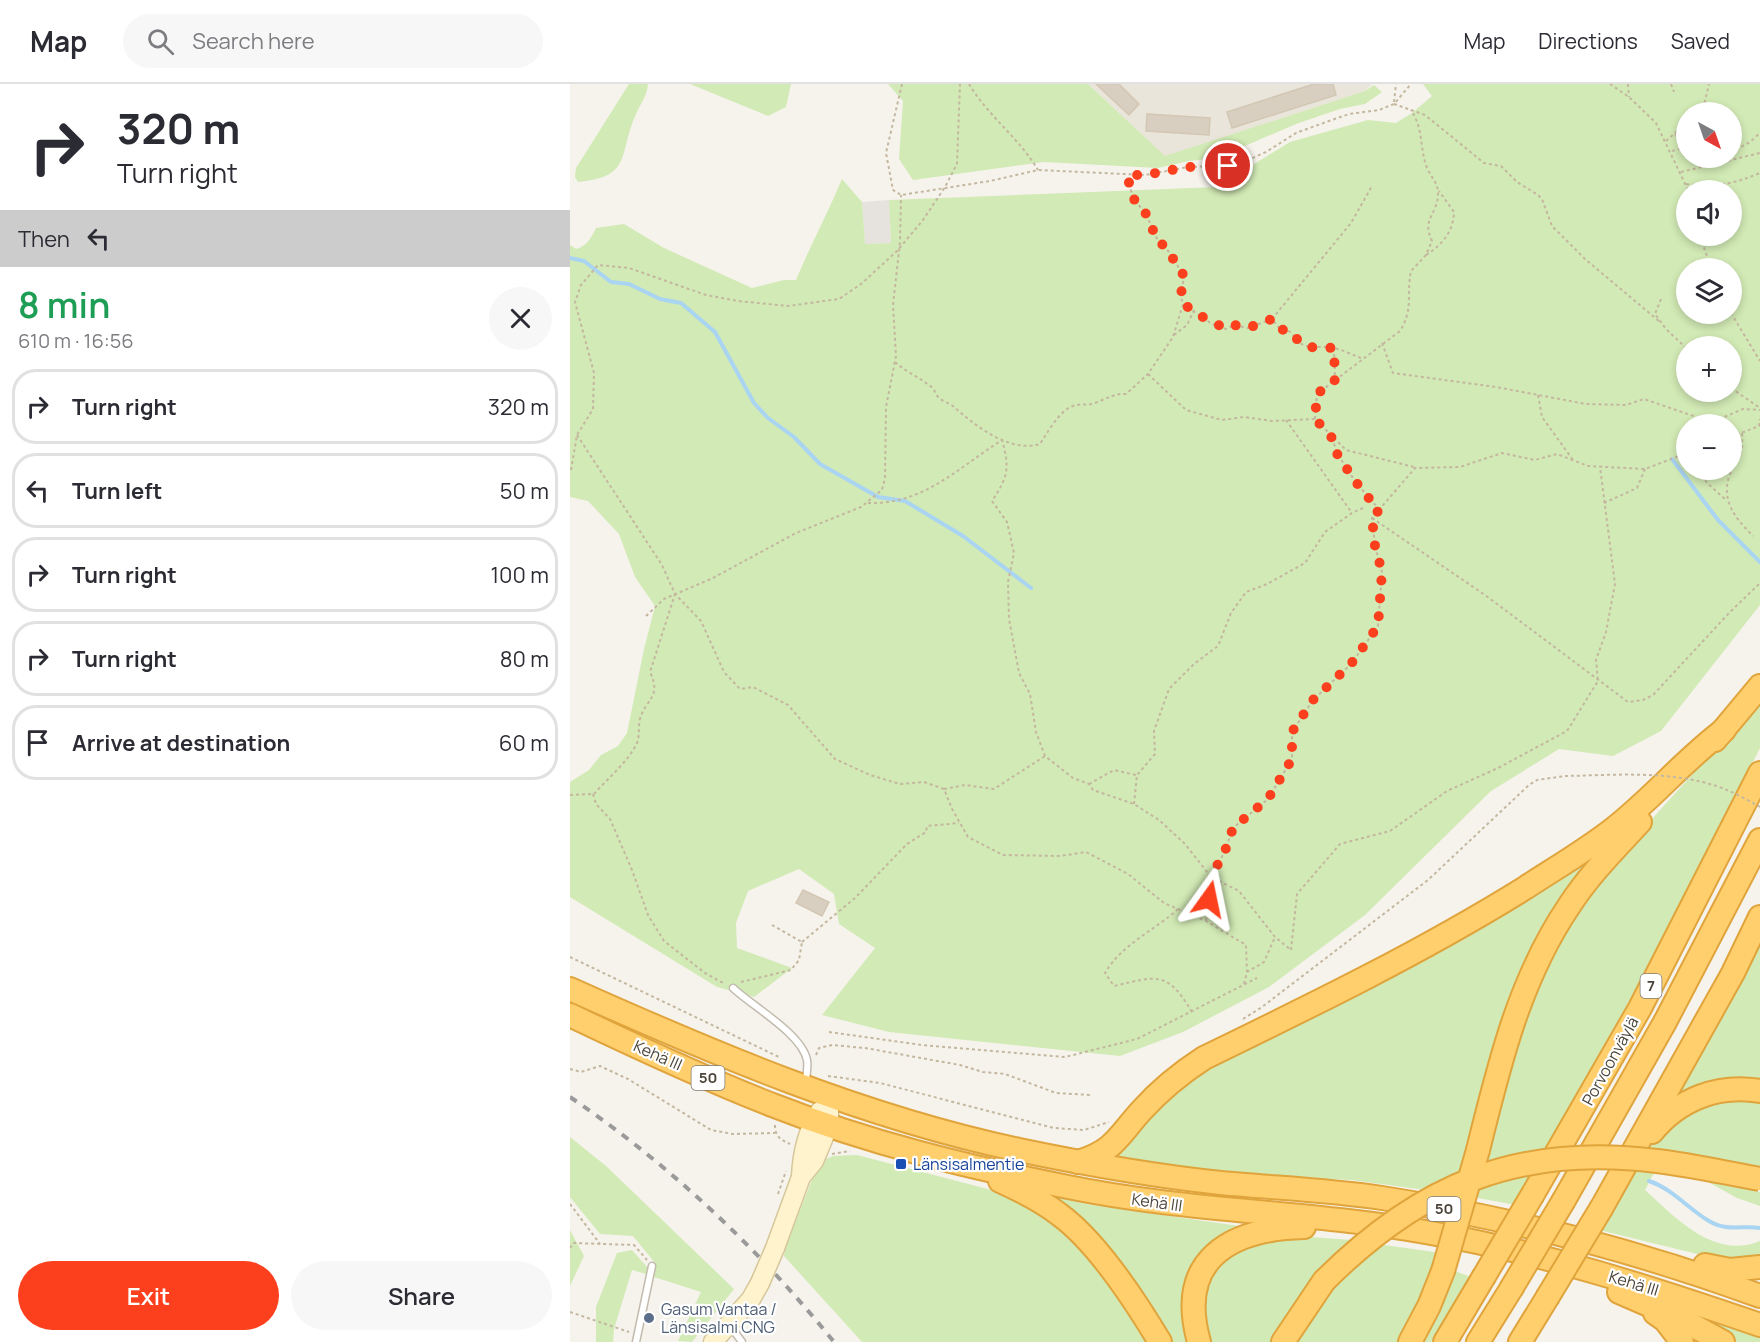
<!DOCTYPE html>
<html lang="en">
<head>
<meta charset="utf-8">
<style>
	:root { --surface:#fff; --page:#f7f7f7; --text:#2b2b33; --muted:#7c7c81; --line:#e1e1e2; --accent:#fc3f1d }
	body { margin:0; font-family:Manrope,sans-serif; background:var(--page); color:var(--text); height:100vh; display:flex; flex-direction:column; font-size:22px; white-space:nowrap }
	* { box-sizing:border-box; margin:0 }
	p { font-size:20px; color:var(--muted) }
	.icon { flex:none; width:33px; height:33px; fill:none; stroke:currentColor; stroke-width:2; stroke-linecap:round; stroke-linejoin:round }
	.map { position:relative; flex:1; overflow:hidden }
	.panel { display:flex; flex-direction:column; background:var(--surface); width:570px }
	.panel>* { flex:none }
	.top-card { background:#fff; color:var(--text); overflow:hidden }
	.needle { width:39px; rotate:140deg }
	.tools { position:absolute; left:1106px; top:18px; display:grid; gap:12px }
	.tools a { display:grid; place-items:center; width:66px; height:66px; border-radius:50%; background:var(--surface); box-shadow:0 3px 9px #0003; font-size:30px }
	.pin { position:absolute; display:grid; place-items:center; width:51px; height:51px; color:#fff; margin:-26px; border:3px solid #fff; border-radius:50%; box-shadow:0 2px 6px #0007 }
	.me { position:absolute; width:66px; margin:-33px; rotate:12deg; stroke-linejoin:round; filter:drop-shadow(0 0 4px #0008) }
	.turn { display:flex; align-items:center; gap:21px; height:126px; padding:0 18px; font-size:27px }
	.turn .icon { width:78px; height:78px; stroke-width:2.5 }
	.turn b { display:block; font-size:42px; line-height:51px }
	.then { display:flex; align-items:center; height:57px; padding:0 18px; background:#0003; gap:12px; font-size:22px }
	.round { display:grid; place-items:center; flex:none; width:63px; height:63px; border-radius:32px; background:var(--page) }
	.summary { display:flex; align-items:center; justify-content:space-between; height:102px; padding:0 18px }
	h1 { font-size:36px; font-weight:600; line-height:45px; color:#1e9e55 }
	.button { display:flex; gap:12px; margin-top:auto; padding:12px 18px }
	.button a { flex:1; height:69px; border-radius:36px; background:var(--accent); color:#fff; font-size:24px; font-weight:600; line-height:69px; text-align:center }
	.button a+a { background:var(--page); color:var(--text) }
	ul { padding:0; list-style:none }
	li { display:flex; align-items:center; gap:18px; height:75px; margin:0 12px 9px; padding:0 6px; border:3px solid var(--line); border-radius:24px }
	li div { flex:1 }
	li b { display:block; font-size:22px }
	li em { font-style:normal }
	header { display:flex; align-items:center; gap:36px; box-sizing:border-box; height:84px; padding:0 30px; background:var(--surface); border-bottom:2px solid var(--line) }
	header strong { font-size:28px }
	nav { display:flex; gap:33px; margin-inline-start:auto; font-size:21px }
	.search { width:420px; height:54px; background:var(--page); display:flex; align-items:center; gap:15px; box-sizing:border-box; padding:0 21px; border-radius:33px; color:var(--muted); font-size:22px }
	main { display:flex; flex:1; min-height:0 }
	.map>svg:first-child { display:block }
	.residential { fill:#eae5da }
	.industrial { fill:#e6e2dd }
	.green { fill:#d2eab5; fill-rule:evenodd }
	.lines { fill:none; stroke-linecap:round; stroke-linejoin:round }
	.stream { stroke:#a9d4f2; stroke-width:4 }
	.building { fill:#d8cfc1; stroke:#d3c7b4; stroke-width:1.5 }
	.lane-casing { stroke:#c2bbae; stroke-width:9 }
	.secondary-casing { stroke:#d6c79b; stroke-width:21 }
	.highway-casing { stroke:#e0a43c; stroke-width:26 }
	.path { stroke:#c4b79f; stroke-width:2; stroke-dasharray:3 3; stroke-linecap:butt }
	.lane { stroke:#fff; stroke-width:6 }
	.secondary { stroke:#fff3cd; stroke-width:18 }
	.highway { stroke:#ffcf6e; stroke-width:22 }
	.rail { stroke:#9a9a9a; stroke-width:4; stroke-dasharray:8 8; stroke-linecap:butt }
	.secondary-bridge-casing { stroke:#d6c79b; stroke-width:21; stroke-linecap:butt }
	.highway-bridge-casing { stroke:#e0a43c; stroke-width:26; stroke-linecap:butt }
	.path-bridge { stroke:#c4b79f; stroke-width:2; stroke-dasharray:3 3; stroke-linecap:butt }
	.secondary-bridge { stroke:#fff3cd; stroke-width:18 }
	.highway-bridge { stroke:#ffcf6e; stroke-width:22 }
	.route { stroke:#fc3f1d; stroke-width:10; stroke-dasharray:0 18 }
	.transit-dot { fill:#1a4fb4; stroke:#fff; stroke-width:2 }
	.service-dot { fill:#5c6f8a; stroke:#fff; stroke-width:2 }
	.labels { text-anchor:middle; stroke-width:4.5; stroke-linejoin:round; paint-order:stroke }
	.shield { fill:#fff; stroke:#817c74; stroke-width:1.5 }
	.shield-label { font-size:15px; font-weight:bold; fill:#4b4439 }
	.street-label { font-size:16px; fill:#4b4439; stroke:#fff }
	.transit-label { font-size:16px; fill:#164399; stroke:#fff; text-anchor:start }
	.service-label { font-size:16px; fill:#4e5e75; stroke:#fff; text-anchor:start }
</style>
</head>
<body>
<header>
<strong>Map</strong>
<div class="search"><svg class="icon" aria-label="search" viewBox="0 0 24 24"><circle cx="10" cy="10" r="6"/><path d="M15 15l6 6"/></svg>Search here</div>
<nav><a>Map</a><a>Directions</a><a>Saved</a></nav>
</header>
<main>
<section class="panel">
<div class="top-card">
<div class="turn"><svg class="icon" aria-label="right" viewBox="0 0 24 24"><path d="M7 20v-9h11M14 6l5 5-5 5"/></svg><div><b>320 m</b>Turn right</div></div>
<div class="then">Then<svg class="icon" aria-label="left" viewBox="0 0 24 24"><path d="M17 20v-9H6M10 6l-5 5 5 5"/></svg></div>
</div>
<div class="summary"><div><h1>8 min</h1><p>610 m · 16:56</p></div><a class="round"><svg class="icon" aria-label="close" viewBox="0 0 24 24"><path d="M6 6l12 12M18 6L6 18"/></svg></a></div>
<ul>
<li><svg class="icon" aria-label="right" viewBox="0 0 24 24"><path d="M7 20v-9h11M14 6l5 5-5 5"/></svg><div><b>Turn right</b></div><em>320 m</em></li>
<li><svg class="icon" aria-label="left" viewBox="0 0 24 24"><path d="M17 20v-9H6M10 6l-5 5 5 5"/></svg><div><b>Turn left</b></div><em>50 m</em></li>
<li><svg class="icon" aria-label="right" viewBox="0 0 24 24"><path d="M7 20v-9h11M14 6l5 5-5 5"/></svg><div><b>Turn right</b></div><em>100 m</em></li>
<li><svg class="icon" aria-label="right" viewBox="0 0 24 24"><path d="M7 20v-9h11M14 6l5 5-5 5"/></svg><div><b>Turn right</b></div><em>80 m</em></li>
<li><svg class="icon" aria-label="arrive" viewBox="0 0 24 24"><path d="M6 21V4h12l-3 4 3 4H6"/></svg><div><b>Arrive at destination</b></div><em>60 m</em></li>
</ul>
<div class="button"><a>Exit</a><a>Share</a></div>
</section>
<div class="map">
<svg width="1190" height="1258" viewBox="0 0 1190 1258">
	<rect width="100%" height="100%" fill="#f6f3ec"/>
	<polygon class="residential" points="518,0 802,0 795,7 595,73"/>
	<polygon class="industrial" points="319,116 321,159 295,160 292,118"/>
	<g class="green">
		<path d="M 59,0 L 78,0 C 77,12 71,19 66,30 C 48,70 63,93 8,98 L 5,93 L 6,84 Z"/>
		<polygon points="120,0 221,0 216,23 198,32"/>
		<polygon points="318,0 518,0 595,72 795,7 804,1 812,8 795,20 770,25 726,40 647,74 619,77 588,84 474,78 343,96 329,75 333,17"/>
		<path d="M 853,0 L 1190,0 L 1190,521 L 1091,647 L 1043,672 L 989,665 L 921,707 L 795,831 L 699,903 L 613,948 L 550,972 L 319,948 L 252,931 L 305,864 L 269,840 L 264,810 L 229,785 L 178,807 L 166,839 L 167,864 L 222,884 L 184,913 L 147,903 L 0,813 L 0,698 L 19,686 L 31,671 L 48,662 L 57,649 L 74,565 L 85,522 L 65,493 L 49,450 L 18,417 L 0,413 L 0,161 L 6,165 C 17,162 21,154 26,144 L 54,140 L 94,164 L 182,204 L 214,196 L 226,196 C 240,162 258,129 272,95 L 292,118 L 295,160 L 321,159 L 319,116 L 647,103 L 720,58 L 798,36 L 826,39 L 842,29 L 862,12 ZM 1116,28 L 1161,28 L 1161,74 L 1116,74 ZM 1116,106 L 1161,106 L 1161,152 L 1116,152 ZM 1116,184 L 1161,184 L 1161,230 L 1116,230 ZM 1116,262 L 1161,262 L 1161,308 L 1116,308 ZM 1116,340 L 1161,340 L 1161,386 L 1116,386 Z"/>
		<polygon points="1190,613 1190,664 1103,838 946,1121 902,1113 955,921 981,863 1024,799 1167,641"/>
		<polygon points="1042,756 1013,790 893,1088 855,1106 782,1096 642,1090 545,1077 549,1067 613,998"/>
		<polygon points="1190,853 1190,1001 1104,1017"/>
		<polygon points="1190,1014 1190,1088 1077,1067 1098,1040 1138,1015"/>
		<polygon points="0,1053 36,1082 164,1205 122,1258 108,1257 131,1208 84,1193 86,1180 63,1152 30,1150 0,1113"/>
		<polygon points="287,1071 437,1110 460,1121 505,1157 531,1188 579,1258 292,1258 214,1172 215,1164 249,1078 263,1072"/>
		<path d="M 1067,1086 L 1084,1089 L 1075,1106 C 1106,1134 1144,1176 1190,1157 L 1190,1175 L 1160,1178 L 1029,1146 Z"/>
		<polygon points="1131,1094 1190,1108 1190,1122 1167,1114"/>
		<polygon points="466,1109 516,1120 683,1144 643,1165 622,1258 593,1258"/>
		<polygon points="0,1146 14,1172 0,1202"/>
		<polygon points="727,1152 782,1156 703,1258 637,1258 630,1209 636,1194 661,1169 688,1157"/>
		<polygon points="807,1160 871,1169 830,1258 725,1258 762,1204"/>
		<polygon points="62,1166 78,1184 76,1190 62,1186 44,1245 43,1258 26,1258 26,1223 47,1169"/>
		<polygon points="882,1186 901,1193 861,1258 848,1258"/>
		<polygon points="1108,1224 1190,1252 1190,1258 1162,1258"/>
	</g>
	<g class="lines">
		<g class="stream">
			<polyline points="0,174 14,177 41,198 59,200 90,215 111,219 145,248 184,319 198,334 224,353 250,380 308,413 335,417 393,452 461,504"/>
			<polyline points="1102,375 1148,436 1190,478"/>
			<path d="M 1079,1097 C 1103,1105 1118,1125 1139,1137 C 1157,1148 1173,1141 1190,1144"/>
		</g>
	</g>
	<g class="building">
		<polygon points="526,0 549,0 569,20 559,31"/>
		<polygon points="744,0 763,0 766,11 662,44 657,28"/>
		<polygon points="577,30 640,34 639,51 576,47"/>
		<polygon points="233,806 259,818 252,832 226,819"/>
	</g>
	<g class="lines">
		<g class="lane-casing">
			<g id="lane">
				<path d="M 163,904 C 182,922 232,950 237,976 C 238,984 237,991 235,999"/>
				<polyline points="161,1243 172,1258"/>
				<polyline points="66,1258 82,1182"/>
			</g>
		</g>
		<g class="secondary-casing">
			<g id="secondary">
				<path d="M 231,1093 C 232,1070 237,1047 250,1027"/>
				<polyline points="205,1164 231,1093 244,1077 259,1041 259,1012"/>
				<polyline points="143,1258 181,1215 190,1199"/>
			</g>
		</g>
		<g class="highway-casing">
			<g id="highway">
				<polyline points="1145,656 1190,602"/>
				<path d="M 0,905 C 145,970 293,1033 449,1066 C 516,1080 584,1092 651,1099 C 705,1104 759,1106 812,1114 C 941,1134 1067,1167 1190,1212"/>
				<path d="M 0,931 C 67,963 135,995 205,1022 C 299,1059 398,1083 498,1103 C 619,1128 740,1127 861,1149 C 974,1169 1082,1204 1190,1241"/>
				<path d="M 1082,1048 C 1109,1015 1148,1000 1190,1007"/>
				<path d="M 908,1066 C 929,981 949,896 999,822 C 1019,791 1045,765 1070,738"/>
				<path d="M 508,1078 C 545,1067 548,1052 572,1026 C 590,1006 611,989 634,974 C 743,921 852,868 955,804 C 984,785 1015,767 1042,746 C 1082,715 1114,676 1154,646"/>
				<path d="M 430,1097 C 450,1106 472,1117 490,1131 C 528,1159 566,1218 590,1258"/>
				<polyline points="963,1110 1070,924 1190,689"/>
				<polyline points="994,1116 1095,938 1190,756"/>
				<polyline points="1032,1123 1163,889 1190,833"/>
				<polyline points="1135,1181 1160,1186 1190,1183"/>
				<polyline points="1049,1208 1109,1234 1153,1258"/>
				<polyline points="1085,1229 1095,1236 1112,1258"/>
				<path d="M 629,1258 C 606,1176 659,1145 734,1143"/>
				<polyline points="713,1258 754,1197"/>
				<polyline points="840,1258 859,1222 873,1187"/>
				<polyline points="875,1258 913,1194"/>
				<polyline points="908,1258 941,1205"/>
				<polyline points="950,1258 977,1214"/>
			</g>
		</g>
		<g class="path">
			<polyline points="332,0 316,69 323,106 331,111 420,97 468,86 575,91 618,83 667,81 696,68 726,49 759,37 779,30 809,26 824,20 841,0"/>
			<path d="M 399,0 C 418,32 449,54 468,86"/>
			<polyline points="1040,0 1059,13 1086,39 1118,106"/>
			<polyline points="1058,0 1059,13"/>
			<polyline points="1101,0 1104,8"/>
			<polyline points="824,18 826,0"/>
			<polyline points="824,20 855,31 914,79 931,82 947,98 968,111 972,115 982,142 1015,175 1090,238"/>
			<polyline points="1127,28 1134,21 1139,0"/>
			<polyline points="1105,50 1114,62"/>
			<polyline points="1096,57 1116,39"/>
			<polyline points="1102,67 1116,63"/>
			<polyline points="1161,69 1180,58 1190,49"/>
			<polyline points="1111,88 1190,69"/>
			<path d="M 1116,100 C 1145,104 1163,100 1190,89"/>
			<polyline points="1130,152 1141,184"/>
			<path d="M 856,171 C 873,160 883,148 884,128 L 869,107"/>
			<polyline points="1091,215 1085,230 1096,245 1116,264"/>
			<path d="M 613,220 L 642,240 L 656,245 L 664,241 L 678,244 L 702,235 L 710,245 L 721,248 C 735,270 743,260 763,264 C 772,265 782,271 791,274"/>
			<polyline points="1161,229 1190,277"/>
			<polyline points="702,235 781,139 802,102"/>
			<polyline points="604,251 617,241 624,226"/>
			<polyline points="812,259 823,289 926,303 1016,320 1056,321 1074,315 1141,338"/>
			<polyline points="764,264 765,296"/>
			<path d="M 325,278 C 336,288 349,293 360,302 C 364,304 365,309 368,313 C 372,317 379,319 384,323 C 406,342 439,369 470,360 C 477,349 490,326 503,322 C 511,319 518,322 525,319 C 536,315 545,309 556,310 L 578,290 L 603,253 L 613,220 L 611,213 L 614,192 L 595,162 L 588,157 L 576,130 L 563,114 L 557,91"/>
			<polyline points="578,290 616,326 652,336 674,333 702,337 745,335 776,366 844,383"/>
			<polyline points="1161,304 1190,324"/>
			<polyline points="968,311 972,333 1003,376"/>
			<path d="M 745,335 L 747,310 L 830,247 C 844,224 836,211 841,187 L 856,171 L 862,157 C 851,134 868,131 868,109 C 868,99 861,93 857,84 C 849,62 854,46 841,26"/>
			<polyline points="716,336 782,429"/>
			<polyline points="1138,340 1173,325 1190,326"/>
			<path d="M 1172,349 C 1174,376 1167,371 1159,393 C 1151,418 1167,436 1183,452"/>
			<polyline points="7,351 92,481 105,510 131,537 154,588 170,605 183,603 218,621 265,675 300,691 330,700 354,698 374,705 382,725 398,753 433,771 490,772 516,768 558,790 594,819 636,837 676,861 677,888"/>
			<polyline points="1161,353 1189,342 1190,335"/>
			<path d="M 762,354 C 771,382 790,404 809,425"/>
			<polyline points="1,386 7,351 23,325 24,289 5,218 11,201 28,181 59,184 136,211 168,217 218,222 269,215 291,200 327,167 353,136 375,103 387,80 390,0"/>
			<polyline points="1129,386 1137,399 1156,416"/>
			<path d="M 298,419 C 353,421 388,384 432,356 C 440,384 438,393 422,417 L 437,438 L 444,469 L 438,498 L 439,535 L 449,589 L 460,610 L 466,648 L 475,672 L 503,694 L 519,700 L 523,706 L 564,720 L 589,736 L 615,760 L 641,793 L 669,807 L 705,853 L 721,866"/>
			<polyline points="1034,419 1067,404 1075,385"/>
			<polyline points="802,434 915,511 1058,618 1073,616 1083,611 1160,528 1190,499"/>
			<polyline points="76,532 94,515 143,494 226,449 291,423 312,406 315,394 316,323 326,272 323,221 330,158 331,111"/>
			<polyline points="519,700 544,686 566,691"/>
			<polyline points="374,705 395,701 424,705 475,672"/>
			<polyline points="23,710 26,720 40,735 62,786 78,831 94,857 135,889 155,900"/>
			<path d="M 24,710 C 38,694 58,678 67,659 C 70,651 68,643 70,635 C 76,614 92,614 80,588 L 105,510"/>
			<polyline points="0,711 23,710"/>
			<polyline points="564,720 567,691 585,670 584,647 599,605 624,580 648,562 661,529 676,508 697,500 735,479 755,448 782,429 793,424"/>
			<path d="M 608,825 C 585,846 551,861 535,889 L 544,902 C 587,892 597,886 622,928"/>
			<polyline points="636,837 641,793 655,767 663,744 698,715 722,675 722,648 743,616 781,580 808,542 812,488 805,462 802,434 845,384 890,383 932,369 965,376 987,370 1018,382 1075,385 1109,372 1116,364"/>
			<polyline points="232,858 285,814 337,760 356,748 357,742 389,739"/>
			<polyline points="721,866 727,810 770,760 820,747 877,707 928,684 997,647 1028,597 1026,576 1036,548 1045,500 1030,383"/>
			<polyline points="0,873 211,974"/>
			<polyline points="171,898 221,886 229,876 232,858 202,841"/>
			<polyline points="674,900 677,888 694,878 705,853"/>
			<polyline points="673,935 692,923 858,796 959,701 967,696 995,692"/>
			<polyline points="259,948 352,961 495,973 567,955 687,894"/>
			<polyline points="246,971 249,964 262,961 295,964 390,981 413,988 435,990 486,1009 521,1011"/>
			<polyline points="0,985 11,988 30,982 58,995 141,1046 163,1050 205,1049"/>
			<polyline points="258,992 310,999 484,1044 514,1046 539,1038"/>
			<path d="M 205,1041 C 205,1053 210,1055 220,1060"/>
			<polyline points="262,1070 280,1067"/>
			<polyline points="208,1110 216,1087"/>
			<polyline points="0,1120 30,1160"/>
			<polyline points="0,1164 3,1159 64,1161 77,1176"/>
			<polyline points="0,1228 59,1248"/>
		</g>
		<use href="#lane" class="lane"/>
		<use href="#secondary" class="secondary"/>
		<use href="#highway" class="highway"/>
		<path class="rail" d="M 0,1013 C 99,1080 189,1165 264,1258"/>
		<g class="secondary-bridge-casing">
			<polyline id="secondary-bridge" points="190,1199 205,1164"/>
		</g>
		<g class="highway-bridge-casing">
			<g id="highway-bridge">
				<polyline points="873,1187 908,1066"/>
				<polyline points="913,1194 963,1110"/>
				<path d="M 754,1197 C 851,1100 949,1060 1087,1077 C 1121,1081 1156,1089 1190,1095"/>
				<polyline points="941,1205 994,1116"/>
				<polyline points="977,1214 1032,1123"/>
			</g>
		</g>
		<path class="path-bridge" d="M 995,692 C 1046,691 1103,686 1152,704 C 1165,709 1178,716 1190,723"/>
		<use href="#secondary-bridge" class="secondary-bridge"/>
		<use href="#highway-bridge" class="highway-bridge"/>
	</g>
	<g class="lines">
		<path class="route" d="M 639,815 L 641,793 L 655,767 L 663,744 L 698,715 L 722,675 L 722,648 L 743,616 L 781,580 L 808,542 L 812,488 L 805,462 L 802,434 L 809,426 L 791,405 L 768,372 L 761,352 L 745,335 L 747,310 L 765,296 L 764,264 C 744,263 733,267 722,248 L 710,245 L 702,235 L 678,244 L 664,241 L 656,244 C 646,241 615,225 612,216 C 610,209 613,199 614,192 L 595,162 L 588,158 L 576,130 L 563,114 L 557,91 L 575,91 L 618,83 L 658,82"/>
	</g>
	<rect class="transit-dot" x="325" y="1074" width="12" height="12" rx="3"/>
	<circle class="service-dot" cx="79" cy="1234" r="6"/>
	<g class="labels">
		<g class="shield">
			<rect x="1070.5" y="890" width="21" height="24" rx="4.5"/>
			<rect x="121.5" y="982" width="33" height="24" rx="4.5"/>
			<rect x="857.5" y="1113" width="33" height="24" rx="4.5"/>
		</g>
		<g class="shield-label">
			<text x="1081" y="907">7</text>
			<text x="138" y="999">50</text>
			<text x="874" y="1130">50</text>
		</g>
		<g class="street-label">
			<text transform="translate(88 971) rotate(24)" y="6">Kehä III</text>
			<text transform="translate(1040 977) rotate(-61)" y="6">Porvoonväylä</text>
			<text transform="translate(587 1118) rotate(8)" y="6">Kehä III</text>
			<text transform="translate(1064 1199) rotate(17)" y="6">Kehä III</text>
		</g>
		<g class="transit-label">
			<text x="343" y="1086">Länsisalmentie</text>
		</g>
		<g class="service-label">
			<text x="91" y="1231">Gasum Vantaa /<tspan x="91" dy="18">Länsisalmi CNG</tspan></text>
		</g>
	</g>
</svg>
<div class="tools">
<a><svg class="needle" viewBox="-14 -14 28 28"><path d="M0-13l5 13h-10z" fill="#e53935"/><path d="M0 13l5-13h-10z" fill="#7c7c81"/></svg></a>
<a><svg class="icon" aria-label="sound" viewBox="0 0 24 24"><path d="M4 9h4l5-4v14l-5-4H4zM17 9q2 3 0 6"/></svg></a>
<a><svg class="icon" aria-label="layers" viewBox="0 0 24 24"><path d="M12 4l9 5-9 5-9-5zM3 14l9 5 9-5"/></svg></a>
<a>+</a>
<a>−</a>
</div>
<div class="pin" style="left:658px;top:82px;background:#d93025"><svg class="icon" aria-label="arrive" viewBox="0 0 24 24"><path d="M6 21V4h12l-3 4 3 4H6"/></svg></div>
<svg class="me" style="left:639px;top:815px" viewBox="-20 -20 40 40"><path d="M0-17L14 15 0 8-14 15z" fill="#fc3f1d" stroke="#fff" stroke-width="4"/></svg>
</div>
</main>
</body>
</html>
